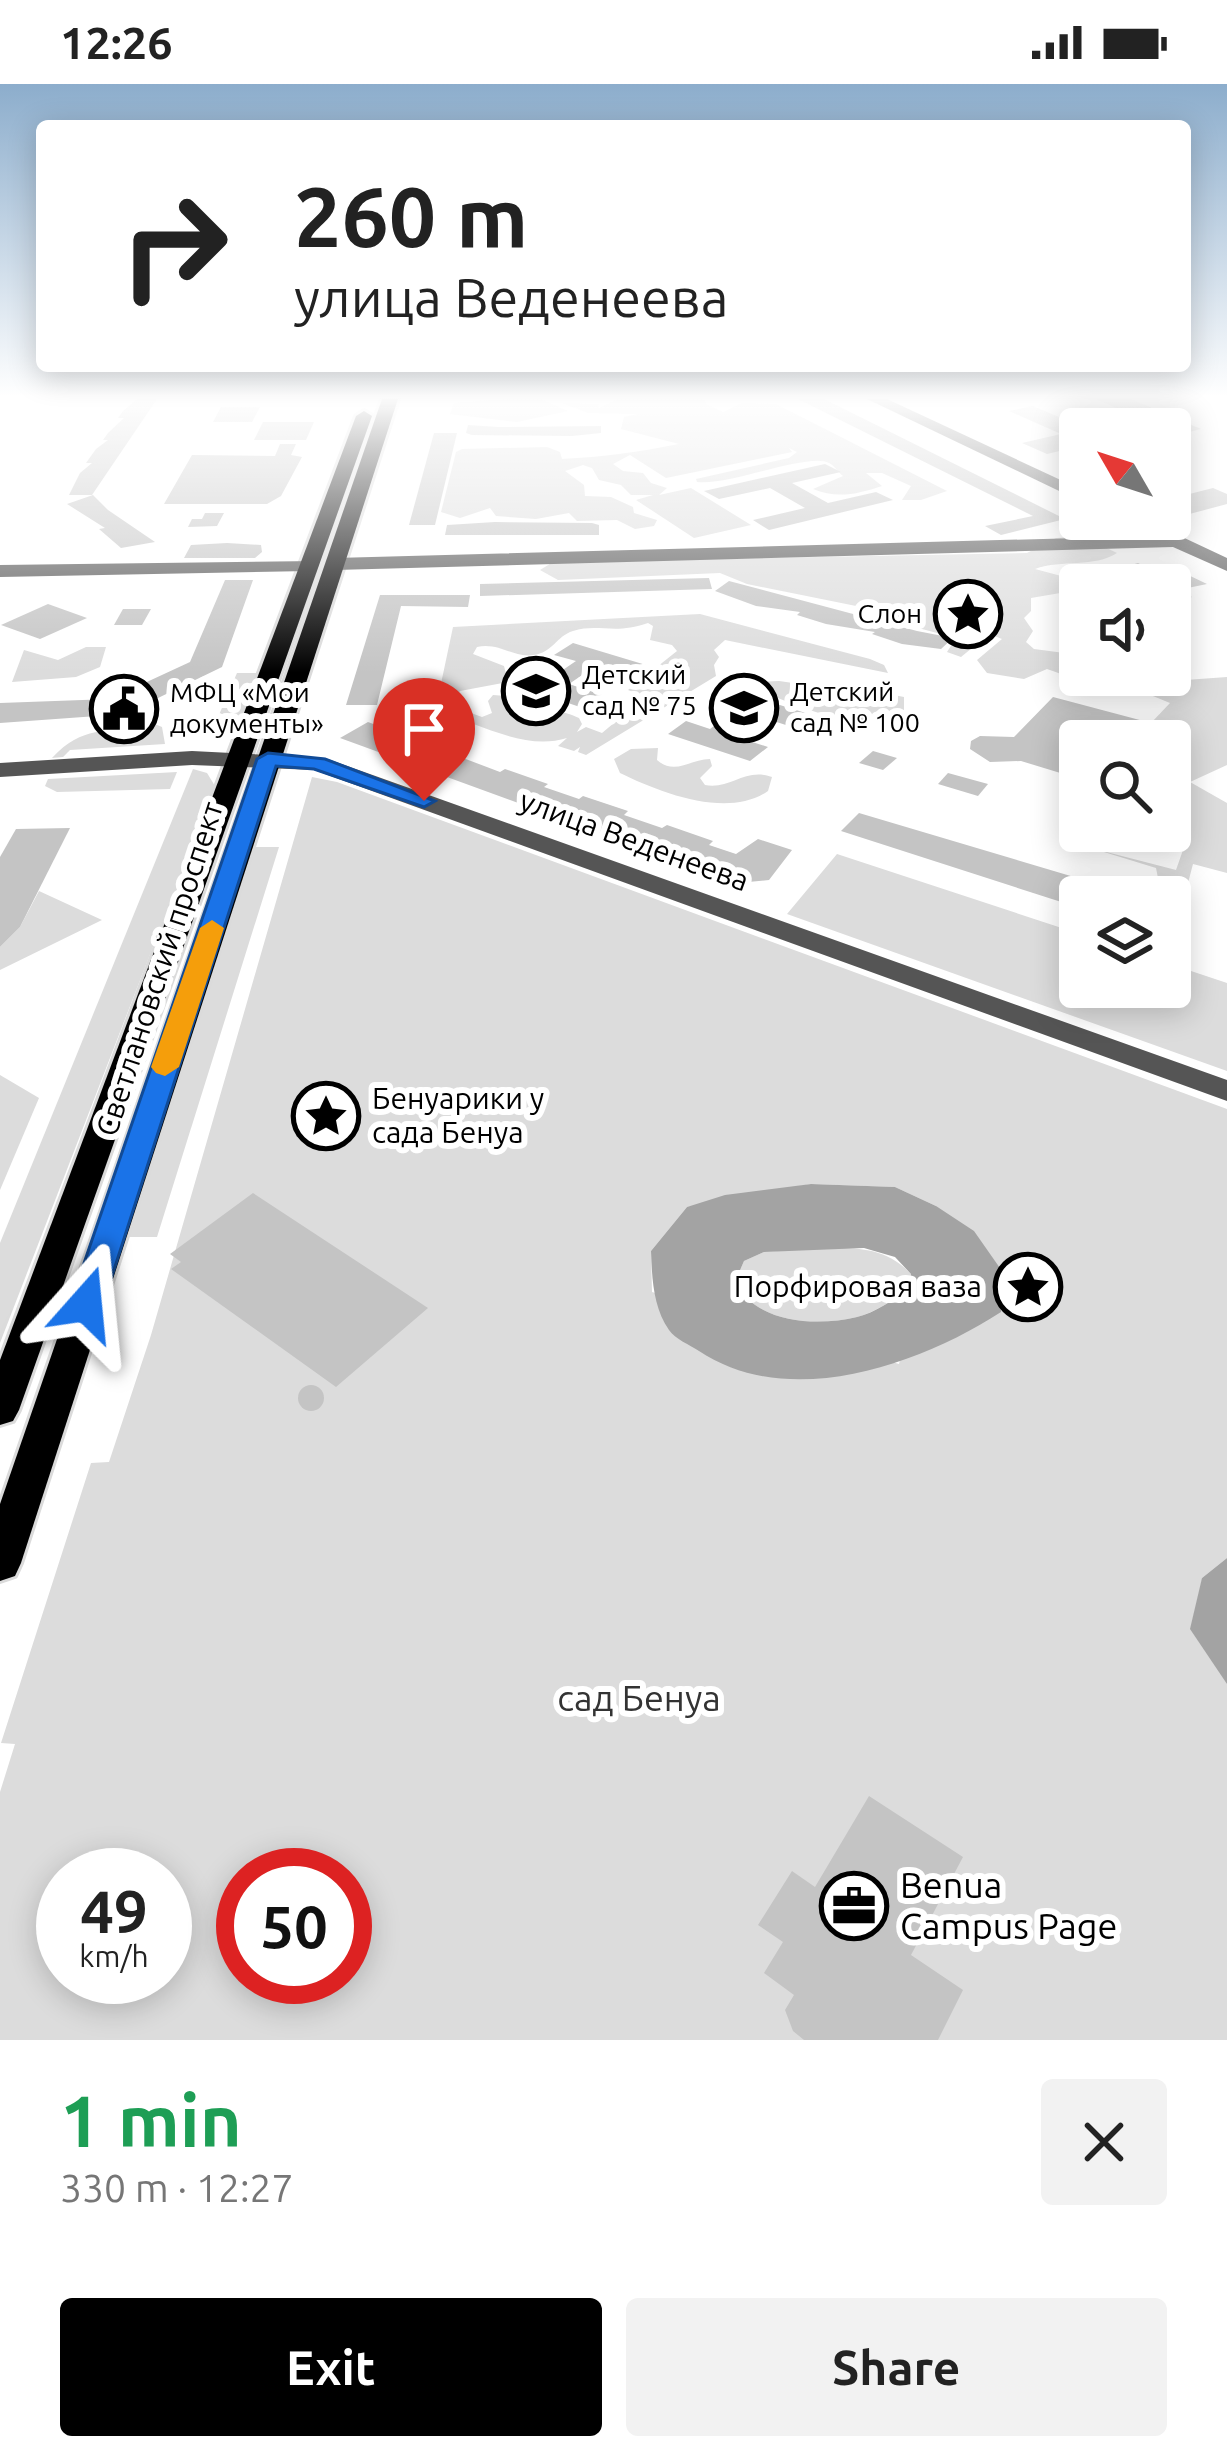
<!DOCTYPE html>
<html lang="en">
<head>
<meta charset="utf-8">
<style>
	:root { --surface:#fff; --page:#f2f2f2; --text:#222; --muted:#767676; --accent:#000 }
	body { margin:0; font-family:Ubuntu,sans-serif; background:var(--page); color:var(--text); height:100vh; display:flex; flex-direction:column; font-size:45px; white-space:nowrap }
	* { box-sizing:border-box; margin:0 }
	p { font-size:39px; color:var(--muted) }
	.icon { flex:none; width:66px; height:66px; fill:none; stroke:currentColor; stroke-width:2; stroke-linecap:round; stroke-linejoin:round }
	.map { position:relative; height:1956px; overflow:hidden }
	.details { display:flex; flex-direction:column; background:var(--surface); flex:1 }
	.details>* { flex:none }
	.banner { position:absolute; left:36px; top:36px; width:1155px; height:252px; border-radius:12px; box-shadow:0 6px 30px #0003; background:#fff; color:var(--text); overflow:hidden }
	.needle { width:78px; rotate:309deg }
	.fabs { position:absolute; left:1059px; top:324px; display:grid; gap:24px }
	.fabs a { display:grid; place-items:center; width:132px; height:132px; border-radius:12px; background:var(--surface); box-shadow:0 6px 30px #0003; font-size:60px }
	.speed { position:absolute; left:36px; top:1764px; display:flex; gap:24px; font-size:60px; font-weight:700; text-align:center }
	.speed>* { display:grid; place-content:center; width:156px; height:156px; border-radius:50%; background:var(--surface); box-shadow:0 6px 30px #0003; line-height:1 }
	.speed small { font-size:30px; font-weight:400 }
	.speed .limit { border:18px solid #d22; background:#fff; color:#111 }
	.pin { position:absolute; display:grid; place-items:center; width:102px; height:102px; color:#fff; margin:-123px -51px; border-radius:50% 50% 50% 0; rotate:-45deg; box-shadow:0 0 12px #0007 }
	.pin .icon { rotate:45deg }
	.me { position:absolute; width:132px; margin:-66px; rotate:18deg; stroke-linejoin:round; filter:drop-shadow(0 0 9px #0008) }
	.turn { display:flex; align-items:center; gap:42px; height:252px; padding:0 60px; font-size:54px }
	.turn .icon { width:156px; height:156px; stroke-width:2.5 }
	.turn b { display:block; font-size:84px; line-height:102px }
	.round { display:grid; place-items:center; flex:none; width:126px; height:126px; border-radius:12px; background:var(--page) }
	.overview { display:flex; align-items:center; justify-content:space-between; height:204px; padding:0 60px }
	h1 { font-size:72px; font-weight:700; line-height:90px; color:#1e9e55 }
	.primary-button { display:flex; gap:24px; margin-top:auto; padding:24px 60px }
	.primary-button a { flex:1; height:138px; border-radius:12px; background:var(--accent); color:#fff; font-size:48px; font-weight:700; line-height:138px; text-align:center }
	.primary-button a+a { background:var(--page); color:var(--text) }
	.status { display:flex; justify-content:space-between; align-items:center; height:84px; padding:0 60px; background:var(--surface); direction:ltr }
	.status svg { height:33px; fill:currentColor }
	.map>svg:first-child { display:block }
	.green { fill:#dcdcdc; fill-rule:evenodd }
	.water { fill:#a3a3a3; fill-rule:evenodd }
	.building { fill:#c4c4c4 }
	.lines { fill:none; stroke-linecap:round; stroke-linejoin:round }
	.major-casing { stroke:#dbdbdb; stroke-width:6 }
	.minor { fill:#555; fill-rule:evenodd }
	.major { fill:#000; fill-rule:evenodd }
	.route { fill:#1a73e8; stroke:#114b97; stroke-width:3 }
	.slow { fill:#f59e0b }
	.labels { text-anchor:middle; stroke-width:12; stroke-linejoin:round; paint-order:stroke }
	.far-poi-label { font-size:27px; fill:#000; stroke:#fff; text-anchor:start }
	.street-label { font-size:30px; fill:#000; stroke:#fff }
	.poi-label { font-size:30px; fill:#000; stroke:#fff; text-anchor:start }
	.near-park-label { font-size:36px; fill:#333; stroke:#fff }
	.near-poi-label { font-size:36px; fill:#000; stroke:#fff; text-anchor:start }
</style>
</head>
<body>
<div class="status"><b>12:26</b><svg viewBox="0 0 49 12"><path d="M0 12V9h3v3zM5 12V6h3v6zM10 12V3h3v9zM15 12V0h3v12zM26 1h20v11H26zM47 4h2v5h-2z"/></svg></div>
<div class="map">
<svg width="1227" height="1956" viewBox="0 0 1227 1956">
	<rect width="100%" height="100%" fill="#fff"/>
	<g class="green">
		<polygon points="503,315 541,315 568,327 517,338 450,330 454,319"/>
		<path d="M 618,315 L 705,315 L 706,320 L 723,328 L 742,319 L 776,320 L 947,407 L 921,416 L 902,416 L 911,402 L 882,389 L 866,389 L 882,402 C 858,410 837,415 813,405 L 843,392 C 838,388 835,382 829,379 C 809,368 729,402 697,398 L 696,395 L 789,374 L 797,368 L 789,364 L 792,368 L 666,394 L 630,371 L 613,380 L 623,387 L 643,389 L 651,399 L 667,404 L 659,411 L 691,404 L 751,441 L 694,454 L 636,416 L 653,411 L 631,411 L 621,401 L 599,396 L 592,384 L 583,381 L 565,387 L 584,401 L 585,412 L 611,413 L 633,423 L 634,429 L 657,436 L 654,442 L 635,445 L 617,436 L 577,437 L 569,429 L 536,435 L 496,432 L 490,424 L 460,434 L 441,428 L 456,368 L 462,365 L 547,363 L 560,368 L 562,375 C 603,373 639,368 679,360 L 621,345 L 624,333 L 638,330 L 588,329 L 562,319 L 598,320 L 599,324 Z"/>
		<path d="M 1082,452 L 1117,469 C 1094,484 1062,475 1035,485 L 1065,493 L 1072,503 L 1066,508 L 1031,514 L 1031,527 L 1024,534 L 1033,547 L 1026,558 L 1034,565 L 1072,570 L 1071,581 L 1080,585 L 1080,591 L 1103,591 L 1128,599 L 1132,607 C 1104,615 1074,593 1047,585 L 1024,595 L 987,589 L 977,576 L 1002,555 L 982,547 L 971,533 L 957,535 L 969,549 L 972,564 L 961,573 L 947,568 L 956,554 L 888,536 L 866,524 L 747,500 L 720,489 L 558,496 L 540,486 L 553,478 L 1027,469 L 1056,454 Z"/>
		<path d="M 700,530 L 870,575 L 884,581 L 888,589 L 725,556 L 714,566 L 719,573 L 714,581 L 716,592 L 586,671 L 578,668 L 580,663 L 574,667 L 558,662 L 567,654 C 523,668 478,637 435,628 L 453,543 ZM 648,539 L 653,542 L 650,556 L 672,561 L 677,567 L 628,606 L 645,613 L 602,649 L 586,643 L 577,648 L 582,640 L 579,634 C 561,626 553,624 540,640 L 517,636 L 515,623 L 506,612 L 493,611 L 488,617 L 492,629 L 482,633 L 460,625 L 454,617 L 460,607 L 508,598 L 504,582 L 473,570 L 477,563 C 499,558 513,574 533,571 C 553,569 556,552 573,547 C 598,539 615,551 648,539 Z"/>
		<polygon points="86,563 106,563 100,583 76,593 12,598 24,566 58,576"/>
		<polygon points="237,589 258,589 235,647 212,647"/>
		<polygon points="1227,593 1227,681 1190,698 1227,719 1227,789 1193,780 1188,799 1158,794 1156,784 1091,764 1176,786 1183,766 1123,747 1170,747 1170,657 1134,657 1170,619 1148,610 1144,599"/>
		<path d="M 779,597 C 821,604 863,604 904,613 L 904,626 C 856,654 800,620 752,605 L 752,598 Z"/>
		<path d="M 143,635 L 162,643 L 165,660 L 70,666 L 63,673 L 52,674 C 83,640 106,652 143,635 Z"/>
		<path d="M 658,664 L 657,676 C 675,692 690,675 710,675 L 712,682 L 700,694 L 705,701 C 730,706 745,683 772,693 L 768,707 C 728,735 661,709 620,689 L 614,675 L 631,665 Z"/>
		<polygon points="193,685 207,689 215,702 0,1259 0,1159"/>
		<polygon points="177,688 170,705 57,708 45,702 48,695"/>
		<path d="M 312,693 L 337,698 L 1227,1025 L 1227,1474 L 1202,1494 L 1227,1600 L 1227,1956 L 0,1956 L 0,1708 L 15,1660 L 1,1659 L 91,1379 L 109,1378 L 151,1251 ZM 811,1100 L 895,1103 L 936,1122 L 899,1280 L 652,1208 L 651,1167 L 687,1123 ZM 63,1791 L 165,1791 L 165,1893 L 63,1893 ZM 243,1791 L 345,1791 L 345,1893 L 243,1893 Z"/>
		<polygon points="254,763 279,763 157,1153 124,1153"/>
		<polygon points="837,770 1080,850 1080,903 1170,903 1170,880 1227,899 1227,987 787,830"/>
		<polygon points="39,807 102,836 0,886 0,863 20,843"/>
		<polygon points="0,991 39,1014 0,1106"/>
		<path d="M 820,1164 C 856,1164 885,1162 911,1190 L 908,1206 C 893,1215 875,1229 857,1233 C 815,1243 756,1239 735,1198 L 744,1177 L 764,1168 Z"/>
	</g>
	<g class="water">
		<path d="M 811,1100 L 895,1103 L 936,1122 L 974,1147 L 1002,1187 L 1001,1228 C 919,1281 789,1327 699,1267 C 690,1261 675,1255 669,1246 C 653,1223 652,1194 651,1167 L 687,1123 L 725,1111 ZM 864,1164 L 895,1173 L 911,1190 L 908,1206 C 892,1216 875,1229 857,1233 C 815,1243 756,1239 735,1198 L 744,1177 L 764,1168 Z"/>
		<polygon points="1227,1474 1227,1600 1190,1545 1202,1494"/>
	</g>
	<g class="building">
		<polygon points="137,315 157,315 92,411 69,411 80,389 92,379 86,379 96,365 108,356 103,356 108,349 124,334 118,334 123,327"/>
		<polygon points="798,315 824,315 1065,435 1001,451 985,442 1033,432"/>
		<polygon points="1096,315 1131,315 1201,345 1177,351"/>
		<polygon points="1033,322 1078,341 1072,343 1080,346 1080,362 1047,370 1022,359 1061,350 1009,327"/>
		<polygon points="221,323 260,323 252,338 213,338"/>
		<polygon points="263,338 314,338 306,356 254,356"/>
		<polygon points="468,341 498,343 601,342 601,349 572,352 472,351 466,349"/>
		<polygon points="434,349 457,349 435,441 409,441"/>
		<polygon points="280,360 296,360 291,371 302,373 281,412 267,420 164,420 192,371 275,372"/>
		<polygon points="825,380 841,388 792,399 828,419 876,408 893,416 769,446 753,436 805,424 770,404 719,415 704,407"/>
		<polygon points="1213,404 1227,410 1227,420 1182,432 1170,426 1170,415"/>
		<polygon points="93,411 108,426 155,458 121,464 99,445 105,444 67,420"/>
		<polygon points="205,429 224,429 217,442 188,443 192,435 202,435"/>
		<polygon points="495,438 592,439 599,441 599,451 445,451 447,441"/>
		<polygon points="227,459 261,461 262,468 255,474 184,474 191,461"/>
		<polygon points="1138,479 1167,495 1184,489 1207,500 1178,506 1192,513 1170,519 1170,501 1117,501 1108,496 1131,491 1118,485"/>
		<polygon points="709,494 712,505 480,512 480,500"/>
		<polygon points="225,496 253,496 222,583 125,630 0,639 0,619 110,615 190,578"/>
		<polygon points="729,497 917,547 953,554 941,565 902,560 872,550 875,548 826,540 797,531 800,528 756,522 715,507"/>
		<polygon points="380,511 470,511 468,523 401,522 377,621 346,621"/>
		<polygon points="48,520 87,534 40,555 1,541"/>
		<polygon points="123,525 151,525 142,541 114,541"/>
		<polygon points="573,559 646,581 628,593 594,583 569,600 602,611 583,624 508,599 528,587 551,594 576,577 554,571"/>
		<polygon points="728,605 809,630 792,643 752,630 727,650 768,663 750,677 668,650 686,637 710,645 736,625 712,618"/>
		<polygon points="1053,613 1151,639 1134,657 1080,657 1080,695 1021,677 990,678 970,665 971,657 980,652 1014,653"/>
		<polygon points="368,638 500,688 505,685 548,700 544,703 579,715 583,712 628,727 624,731 662,744 667,741 713,757 709,761 736,770 758,755 792,766 769,796 738,799 340,654"/>
		<polygon points="873,667 897,674 883,686 859,679"/>
		<polygon points="948,689 988,700 978,712 938,700"/>
		<polygon points="859,729 1111,804 1109,807 1124,813 1080,813 1080,824 841,747"/>
		<polygon points="70,744 20,843 0,863 0,773 16,745"/>
		<polygon points="345,1011 338,1052 296,1053 305,1012"/>
		<polygon points="253,1109 428,1224 336,1303 171,1185 181,1178 170,1170"/>
		<circle cx="311" cy="1314" r="13"/>
		<polygon points="869,1712 963,1773 911,1871 963,1906 938,1956 804,1956 793,1947 785,1926 794,1911 764,1889 783,1858 758,1841 792,1787 815,1803"/>
	</g>
	<g class="lines">
		<g class="major-casing">
			<g id="major">
				<polygon points="382,315 398,315 21,1479 15,1492 0,1497 0,1420"/>
				<polygon points="364,327 372,332 19,1326 13,1337 0,1341 0,1276 356,332"/>
			</g>
		</g>
		<g class="minor">
			<polygon points="867,315 887,315 1080,405 1080,417"/>
			<polygon points="1121,435 1144,435 1227,474 1227,487 1173,463 335,486 326,480 335,474 1152,452"/>
			<polygon points="316,477 316,485 309,487 0,493 0,481"/>
			<polygon points="192,667 325,674 1227,996 1227,1017 314,686 192,681 0,693 0,679"/>
		</g>
		<use href="#major" class="major"/>
	</g>
	<linearGradient id="sky" x2="0" y2="1"><stop stop-color="#8cadcc"/><stop offset="0.53" stop-color="#fff"/><stop offset="1" stop-color="#fff" stop-opacity="0"/></linearGradient>
	<rect width="1227" height="589" fill="url(#sky)"/>
	<polygon class="route" points="268,669 325,675 435,717 424,723 314,685 276,682 103,1220 98,1229 75,1229 70,1220 257,675"/>
	<polygon class="slow" points="212,836 224,844 179,983 165,992 156,989 151,983 200,844"/>
	<defs>
		<g id="sight-ring" transform="scale(3.45)"><circle r="9.5" fill="#fff" stroke="#000" stroke-width="1.5"/><path d="M0-6L1.8-2.2L6-1.7L2.9 1.2L3.7 5.4L0 3.3L-3.7 5.4L-2.9 1.2L-6-1.7L-1.8-2.2Z" fill="#000"/></g>
		<g id="school-ring" transform="scale(3.45)"><circle r="9.5" fill="#fff" stroke="#000" stroke-width="1.5"/><path d="M0-5L7-2L0 1L-7-2ZM-4 1L0 2.5L4 1V4Q0 6-4 4Z" fill="#000"/></g>
		<g id="civic-ring" transform="scale(3.45)"><circle r="9.5" fill="#fff" stroke="#000" stroke-width="1.5"/><path d="M-.6-6.5H3V-4.5H.6V-3L4-1V1h2V6H-6V1h2V-1L-.6-3ZM-1.2 2.5V6h2.4V2.5Z" fill="#000"/></g>
		<g id="office-ring" transform="scale(3.45)"><circle r="9.5" fill="#fff" stroke="#000" stroke-width="1.5"/><path d="M-6-3h4V-5.5h4V-3h4V5H-6ZM-1-4.5V-3h2v-1.5ZM-6 0V1H6V0Z" fill="#000"/></g>
	</defs>
	<g fill-rule="evenodd">
		<use href="#sight-ring" x="968" y="530"/>
		<use href="#school-ring" x="536" y="607"/>
		<use href="#school-ring" x="744" y="624"/>
		<use href="#civic-ring" x="124" y="625"/>
		<use href="#sight-ring" x="326" y="1032"/>
		<use href="#sight-ring" x="1028" y="1203"/>
		<use href="#office-ring" x="854" y="1822"/>
	</g>
	<g class="labels">
		<g class="far-poi-label">
			<text x="922" y="539" text-anchor="end">Слон</text>
			<text x="582" y="600">Детский<tspan x="582" dy="31">сад № 75</tspan></text>
			<text x="790" y="617">Детский<tspan x="790" dy="31">сад № 100</tspan></text>
			<text x="170" y="618">МФЦ «Мои<tspan x="170" dy="31">документы»</tspan></text>
		</g>
		<g class="street-label">
			<text transform="translate(634 757) rotate(20)" y="10">улица Веденеева</text>
			<text transform="translate(160 885) rotate(-72)" y="10">Светлановский проспект</text>
		</g>
		<g class="poi-label">
			<text x="372" y="1025">Бенуарики у<tspan x="372" dy="34">сада Бенуа</tspan></text>
			<text x="982" y="1213" text-anchor="end">Порфировая ваза</text>
		</g>
		<g class="near-park-label">
			<text x="639" y="1627">сад Бенуа</text>
		</g>
		<g class="near-poi-label">
			<text x="900" y="1814">Benua<tspan x="900" dy="41">Campus Page</tspan></text>
		</g>
	</g>
</svg>
<div class="fabs">
<a><svg class="needle" viewBox="-14 -14 28 28"><path d="M0-13l5 13h-10z" fill="#e53935"/><path d="M0 13l5-13h-10z" fill="#767676"/></svg></a>
<a><svg class="icon" aria-label="sound" viewBox="0 0 24 24"><path d="M4 9h4l5-4v14l-5-4H4zM17 9q2 3 0 6"/></svg></a>
<a><svg class="icon" aria-label="search" viewBox="0 0 24 24"><circle cx="10" cy="10" r="6"/><path d="M15 15l6 6"/></svg></a>
<a><svg class="icon" aria-label="layers" viewBox="0 0 24 24"><path d="M12 4l9 5-9 5-9-5zM3 14l9 5 9-5"/></svg></a>
</div>
<div class="speed"><div>49<small>km/h</small></div><div class="limit">50</div></div>
<div class="pin" style="left:424px;top:717px;background:#d93025"><svg class="icon" aria-label="arrive" viewBox="0 0 24 24"><path d="M6 21V4h12l-3 4 3 4H6"/></svg></div>
<svg class="me" style="left:86px;top:1220px" viewBox="-20 -20 40 40"><path d="M0-17L14 15 0 8-14 15z" fill="#1a73e8" stroke="#fff" stroke-width="4"/></svg>
<div class="banner">
<div class="turn"><svg class="icon" aria-label="right" viewBox="0 0 24 24"><path d="M7 20v-9h11M14 6l5 5-5 5"/></svg><div><b>260 m</b>улица Веденеева</div></div>
</div>
</div>
<section class="details">
<div class="overview"><div><h1>1 min</h1><p>330 m · 12:27</p></div><a class="round"><svg class="icon" aria-label="close" viewBox="0 0 24 24"><path d="M6 6l12 12M18 6L6 18"/></svg></a></div>
<div class="primary-button"><a>Exit</a><a>Share</a></div>
</section>
</body>
</html>
